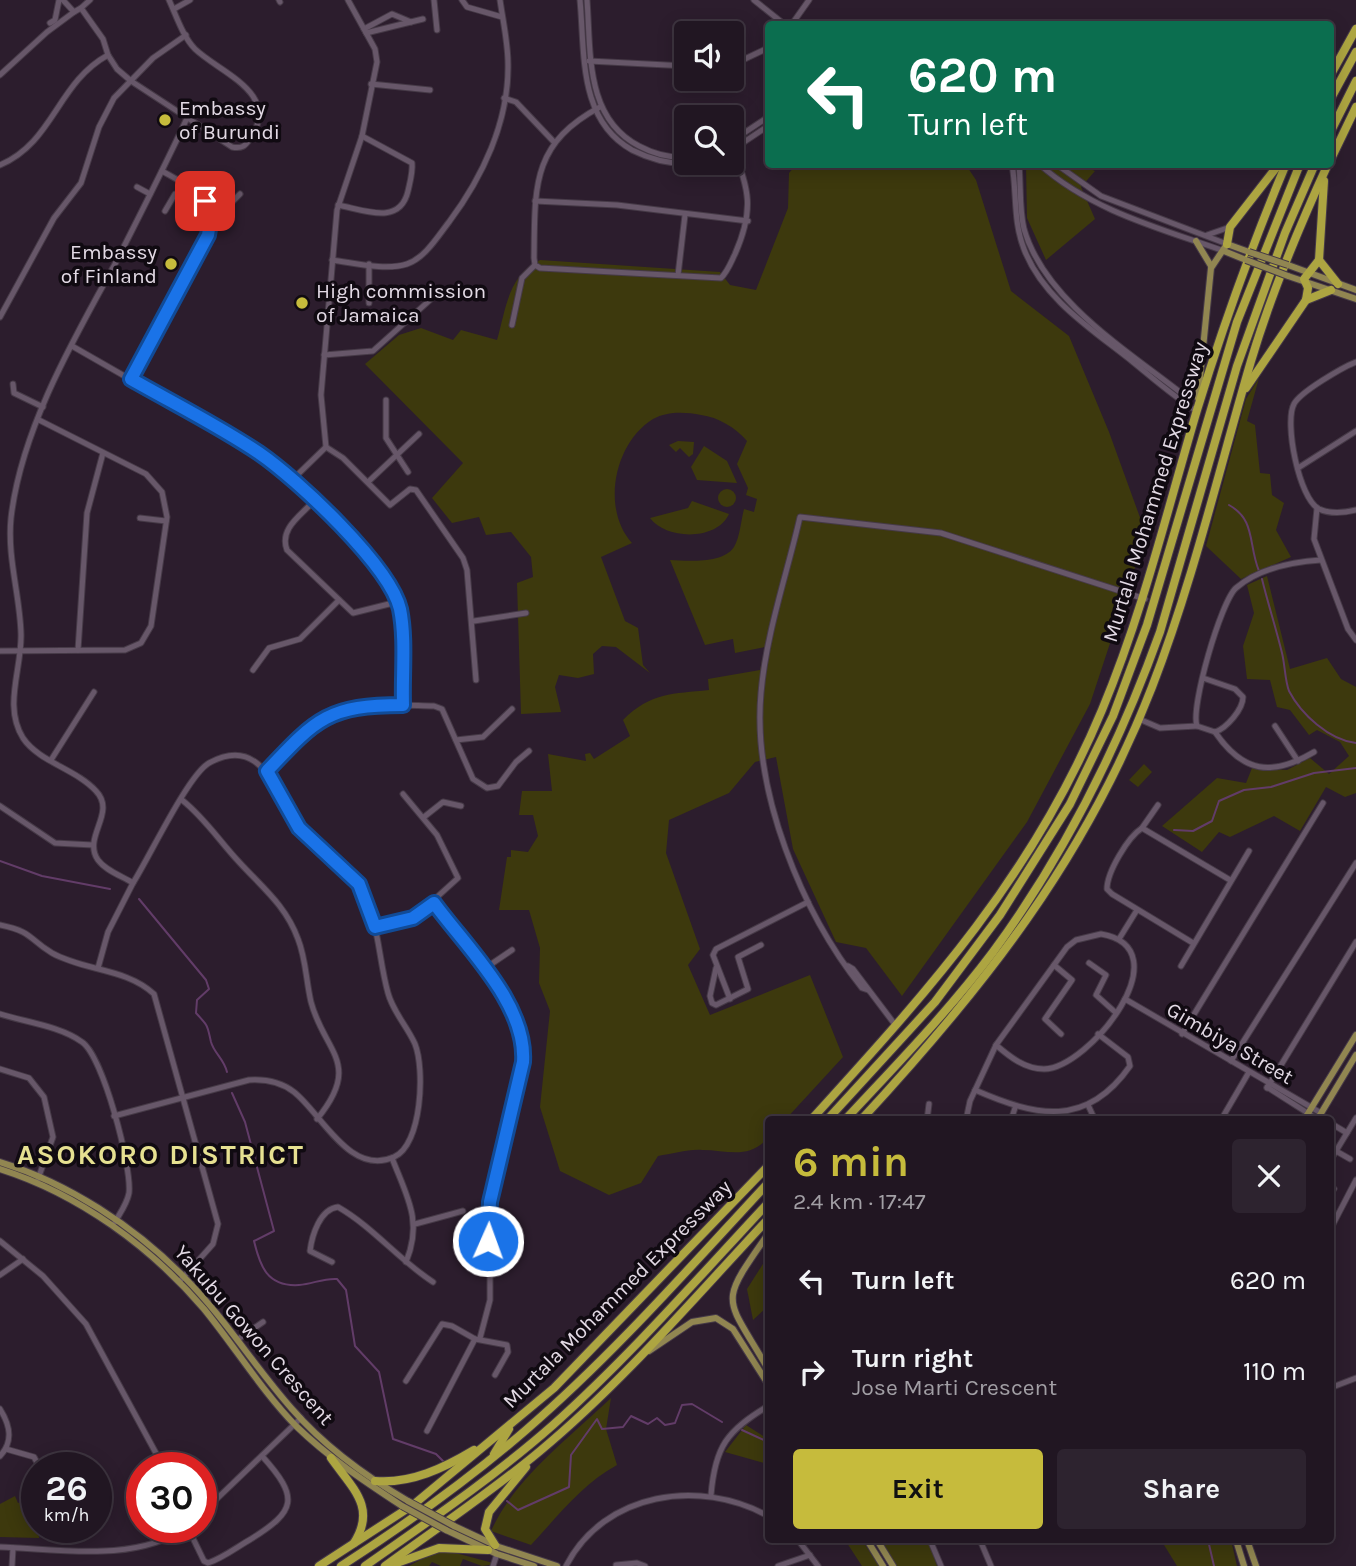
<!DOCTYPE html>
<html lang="en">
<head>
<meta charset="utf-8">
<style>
	:root { --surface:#211622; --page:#2d232f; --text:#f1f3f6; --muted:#a29fa5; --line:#3e3540; --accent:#c6bb3c }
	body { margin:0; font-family:Karla,sans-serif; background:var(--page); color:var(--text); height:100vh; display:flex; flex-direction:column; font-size:26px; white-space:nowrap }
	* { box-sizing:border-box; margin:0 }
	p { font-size:23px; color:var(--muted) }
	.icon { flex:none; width:38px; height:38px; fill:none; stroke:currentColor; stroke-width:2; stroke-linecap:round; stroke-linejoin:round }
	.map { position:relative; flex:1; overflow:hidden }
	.details { position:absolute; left:765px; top:1116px; width:569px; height:427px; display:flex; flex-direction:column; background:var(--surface); border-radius:7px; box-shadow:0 4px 18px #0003,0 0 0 2px var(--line) }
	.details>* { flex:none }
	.top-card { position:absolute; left:765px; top:21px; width:569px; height:147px; border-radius:7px; box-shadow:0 4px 18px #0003,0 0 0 2px var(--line); background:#0b6e4f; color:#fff; overflow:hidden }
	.tools { position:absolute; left:674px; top:21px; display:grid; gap:14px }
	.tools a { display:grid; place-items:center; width:70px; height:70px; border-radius:7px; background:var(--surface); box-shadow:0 4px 18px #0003,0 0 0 2px var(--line); font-size:35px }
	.speed { position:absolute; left:21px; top:1452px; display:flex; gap:14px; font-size:35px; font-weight:700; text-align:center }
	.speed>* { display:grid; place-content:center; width:91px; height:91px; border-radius:50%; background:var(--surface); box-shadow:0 4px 18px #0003,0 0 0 2px var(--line); line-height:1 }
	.speed small { font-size:18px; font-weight:400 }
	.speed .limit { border:10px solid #d22; background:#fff; color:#111 }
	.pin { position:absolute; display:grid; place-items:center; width:60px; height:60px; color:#fff; margin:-30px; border-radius:14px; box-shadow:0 4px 10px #0006 }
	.me { position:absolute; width:77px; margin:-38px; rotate:2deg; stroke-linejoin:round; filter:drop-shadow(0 0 5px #0008) }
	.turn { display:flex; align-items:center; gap:24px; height:147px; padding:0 28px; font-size:32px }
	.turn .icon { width:91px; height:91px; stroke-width:2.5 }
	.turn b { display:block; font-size:49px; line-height:60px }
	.round { display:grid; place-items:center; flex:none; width:74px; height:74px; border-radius:7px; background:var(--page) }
	.head { display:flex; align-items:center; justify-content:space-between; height:119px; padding:0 28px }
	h1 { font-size:42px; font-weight:700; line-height:52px; color:var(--accent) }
	.primary-button { display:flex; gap:14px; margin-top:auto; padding:14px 28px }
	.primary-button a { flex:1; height:80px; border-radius:7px; background:var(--accent); color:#111; font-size:28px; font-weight:700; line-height:80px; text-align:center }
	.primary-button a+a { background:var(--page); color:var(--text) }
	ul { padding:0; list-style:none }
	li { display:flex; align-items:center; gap:21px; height:91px; padding:0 28px }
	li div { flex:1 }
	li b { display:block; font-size:26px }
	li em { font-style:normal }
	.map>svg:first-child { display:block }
	.green { fill:#3d390d }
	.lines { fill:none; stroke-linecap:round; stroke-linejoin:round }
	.stream { stroke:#623c68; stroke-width:2 }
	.minor-casing { stroke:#463a47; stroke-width:7 }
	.major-casing { stroke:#463a47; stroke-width:8 }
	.highway-casing { stroke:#463a47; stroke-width:10 }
	.minor { stroke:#675769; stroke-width:5 }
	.major { stroke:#918651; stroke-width:6 }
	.highway { stroke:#ada541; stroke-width:8 }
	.major-bridge-casing { stroke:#463a47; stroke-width:8; stroke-linecap:butt }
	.major-bridge { stroke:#918651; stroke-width:6 }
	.route-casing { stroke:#114b97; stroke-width:18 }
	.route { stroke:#1a73e8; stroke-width:12 }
	.poi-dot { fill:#c6bb3c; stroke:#100a11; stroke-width:2.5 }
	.labels { text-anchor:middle; stroke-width:7; stroke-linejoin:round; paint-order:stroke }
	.poi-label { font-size:21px; fill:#e3dae5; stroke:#100a11; text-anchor:start }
	.street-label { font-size:21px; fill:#e3dae5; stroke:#100a11 }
	.district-label { font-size:28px; font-weight:bold; letter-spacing:2px; fill:#e6e091; stroke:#100a11 }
</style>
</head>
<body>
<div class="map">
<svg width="1356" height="1566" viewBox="0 0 1356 1566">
	<rect width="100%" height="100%" fill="#2c1d2d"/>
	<g class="green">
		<path d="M 797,164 L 966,165 L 976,180 L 1011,291 L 1069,336 L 1109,432 L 1146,534 L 1090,704 L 1027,822 L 902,996 L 866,948 L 836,942 L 793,849 L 776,757 L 755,762 L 729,793 L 669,820 L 666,853 L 700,949 L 688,965 L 710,1015 L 810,975 L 843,1057 L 785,1120 L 768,1120 L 768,1138 C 748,1160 728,1150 702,1150 C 688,1149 672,1154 658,1156 L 641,1183 L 609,1195 L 560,1171 L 540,1107 L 550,1011 L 539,983 L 540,948 L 529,910 L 499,910 L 507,857 L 511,857 L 511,850 L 528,852 L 538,836 L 533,815 L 519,815 L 522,791 L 552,791 L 548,754 L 586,761 L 585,754 L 590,753 L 594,759 L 630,736 L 623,720 C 651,692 673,694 709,690 L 708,679 L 760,670 L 765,647 L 735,653 L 733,639 L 705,645 L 670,560 C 687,561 723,564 734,547 C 740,537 741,520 744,509 L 754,512 L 757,499 L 746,495 L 748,488 L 737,464 L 747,441 C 736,428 718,417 701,415 C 685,412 668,411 653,419 C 614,443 601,509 632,543 L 601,557 L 625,621 L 638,628 L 643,665 L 650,673 L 616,647 L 602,646 L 593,654 L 594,674 L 578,678 L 559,675 L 555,687 L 561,712 L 521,714 L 517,583 L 533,577 L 531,557 L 511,532 L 486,535 L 479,517 L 452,523 L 432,498 L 463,463 L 365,364 L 399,335 L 421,328 L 453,340 L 461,330 L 497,340 C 506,309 508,275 540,260 L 720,272 L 730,285 L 756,290 L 788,208 L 789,173 Z"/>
		<polygon points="1026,165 1080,165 1095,171 1081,187 1095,219 1046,260 1027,218"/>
		<polygon points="1259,378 1247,421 1255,425 1260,473 1270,474 1272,495 1284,503 1276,530 1291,557 1241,579 1206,546 1246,399"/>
		<polygon points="678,441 694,442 693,454 689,457 680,448 676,452 669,445"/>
		<polygon points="704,446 727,461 737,483 697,480 691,467"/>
		<circle cx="727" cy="498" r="9"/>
		<path d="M 692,501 L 729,514 C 717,541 666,540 650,518 L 688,508 Z"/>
		<polygon points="1267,576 1290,669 1327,658 1341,679 1356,687 1356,793 1345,797 1326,787 1300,831 1274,816 1230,837 1219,832 1202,852 1162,826 1217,778 1246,783 1252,768 1287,770 1310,758 1329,774 1349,756 1340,742 1317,730 1309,735 1290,710 1277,707 1270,680 1247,679 1243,646 1254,613 1247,585"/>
		<polygon points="1144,764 1152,772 1138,787 1129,780"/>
		<polygon points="768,1256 768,1306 753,1320 747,1289"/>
		<path d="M 611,1398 L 606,1429 L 617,1465 C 582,1484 558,1516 531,1545 L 491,1531 C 515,1478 569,1438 611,1398 Z"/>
		<polygon points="746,1425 768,1439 768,1464 725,1452"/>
		<polygon points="15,1496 18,1503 37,1496 39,1538 0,1537 0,1504"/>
		<polygon points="845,1540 862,1540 879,1566 862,1566"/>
		<polygon points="881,1540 928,1540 937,1566 897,1566"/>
		<polygon points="1161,1540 1231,1540 1237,1566 1177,1566"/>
		<polygon points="448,1551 497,1564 482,1566 463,1559 460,1566 441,1566 432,1562 429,1566 409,1566 433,1553"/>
	</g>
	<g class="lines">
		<g class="stream">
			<path d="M 1229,505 C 1256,520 1248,544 1259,571"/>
			<path d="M 1262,579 C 1268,604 1276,628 1282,653 C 1285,665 1285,681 1289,691 C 1301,714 1329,740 1356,743"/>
			<polyline points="1174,830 1193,831 1212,821 1219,801 1244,790 1271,787 1314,773 1356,768"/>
			<polyline points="0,861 42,876 110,889"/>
			<path d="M 139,899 L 206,980 L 209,989 L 197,1000 L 196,1013 C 209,1027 207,1025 211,1042 C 214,1053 224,1059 227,1072"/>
			<path d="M 232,1093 L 245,1122 L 274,1231 L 254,1241 C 260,1266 267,1287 299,1285 C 313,1284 323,1278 337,1279 L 346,1290 L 355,1346 L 379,1372 L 393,1439 L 436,1454 L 443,1461"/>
			<polyline points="742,1430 768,1442"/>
			<polyline points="507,1501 518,1510 569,1487 571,1455 597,1419 602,1429 623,1427 631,1416 648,1424 657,1418 665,1425 675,1423 682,1405 692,1404 722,1422"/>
			<polyline points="1208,1540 1214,1566"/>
		</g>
		<g class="minor-casing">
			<g id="minor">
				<polyline points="63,0 74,12 81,8 103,39 108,55"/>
				<polyline points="279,0 280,2"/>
				<polyline points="434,0 437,30"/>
				<polyline points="462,0 467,7 502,17"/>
				<path d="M 580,0 C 585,53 578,120 632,150 C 652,160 672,165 694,163"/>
				<path d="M 587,0 C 591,53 585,118 639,146 C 654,154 669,158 686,157"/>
				<polyline points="754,0 784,24"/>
				<polyline points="81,8 90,0"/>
				<polyline points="174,9 190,0"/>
				<polyline points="50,23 55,20 59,0"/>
				<polyline points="792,24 809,0"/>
				<polyline points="364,29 392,14 411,22"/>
				<polyline points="366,33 423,19"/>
				<polyline points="589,61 686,66"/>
				<polyline points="732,65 768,48"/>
				<polyline points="0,75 47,32 74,12"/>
				<polyline points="371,84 430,90"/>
				<polyline points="504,98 516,102 554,142"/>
				<path d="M 600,107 C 531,144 535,187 534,258 L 535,265 L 540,268 L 721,278 C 728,271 731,262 735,254 C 754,211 750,189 732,147"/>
				<polyline points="732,141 768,117"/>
				<polyline points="732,150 768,126"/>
				<path d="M 1012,164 C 1017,193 1013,221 1024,249 C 1043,299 1093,330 1133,362 C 1154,379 1174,397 1197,411"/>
				<path d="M 1019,164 C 1021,186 1019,208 1024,229 C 1044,299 1126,350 1181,393 L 1192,395 L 1202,390"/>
				<path d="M 1039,164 C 1092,211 1159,228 1224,251"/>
				<polyline points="1056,164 1101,196 1227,244"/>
				<path d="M 0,165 C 54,142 57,83 108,55 L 117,69 L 131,81 L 232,147 C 242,149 245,146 250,139 C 282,93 220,73 195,49 C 183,37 176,15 169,0"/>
				<polyline points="137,187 150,194"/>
				<polyline points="535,201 617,205 748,221"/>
				<path d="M 338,205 C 364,210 400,226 408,191 C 410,182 413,172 412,163 L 362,136"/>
				<polyline points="165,211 175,194 182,195 188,186"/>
				<polyline points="210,212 226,208 240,194"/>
				<polyline points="1207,235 1230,227"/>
				<path d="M 332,260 C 355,263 385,271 407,264 C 425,258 438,236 449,222 C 482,178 509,122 508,64 C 508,43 503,21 500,0"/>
				<polyline points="678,275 685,215"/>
				<polyline points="369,303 369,264"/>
				<polyline points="0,317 54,218 81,183 99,127 114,98 153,58 186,35"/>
				<polyline points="512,325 522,278 535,265"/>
				<polyline points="72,346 259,453 292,480 379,567 393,590 400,610 403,705"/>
				<polyline points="324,355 373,351 430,300"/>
				<path d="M 1356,362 C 1343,367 1300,392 1294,404 C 1284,422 1299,499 1319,509 C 1330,514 1344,513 1356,510"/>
				<path d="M 130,379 L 211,226 C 212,195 185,184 162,171"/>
				<polyline points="13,384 14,393 43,407"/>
				<polyline points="386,400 386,438 408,472"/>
				<polyline points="326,447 343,458 390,505 410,489 416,490 463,558 467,570 476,680"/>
				<polyline points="1298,468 1356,431"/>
				<polyline points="292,480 326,447 321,395 337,210 362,136 377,62 375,49 348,0"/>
				<polyline points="368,482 419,434"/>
				<path d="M 313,502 C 300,516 279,529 287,550 L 353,613 L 397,602"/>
				<polyline points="1317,508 1314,539 1348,629 1356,640"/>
				<polyline points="140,518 166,521"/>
				<polyline points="474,621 526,613"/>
				<polyline points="78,650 87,513 103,453"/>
				<polyline points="0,651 125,650 141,643 151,626 167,517 162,492 146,474 39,420"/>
				<polyline points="253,670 269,648 300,639 339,600"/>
				<path d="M 1203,678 L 1235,689 L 1243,697 C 1243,709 1227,728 1215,732 L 1197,726 C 1190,708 1221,601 1236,588 C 1259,568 1291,562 1321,560"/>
				<polyline points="1139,719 1160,728 1197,726"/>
				<polyline points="1275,726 1298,761"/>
				<path d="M 1215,732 C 1243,773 1272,777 1314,752"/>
				<polyline points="456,740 483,737 512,709"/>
				<polyline points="51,760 94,692"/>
				<path d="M 267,771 C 280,757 293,740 308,728 C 345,699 391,705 434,706 L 442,709 L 473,779 L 487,788 L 498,786 L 516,762 L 529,751"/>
				<path d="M 182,800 C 205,818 220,842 240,863 C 263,888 286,906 298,939 C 306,959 306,981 311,1002 C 324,1052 363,1063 317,1119"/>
				<polyline points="0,806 55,843 93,845"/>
				<polyline points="424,817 443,802 461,806"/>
				<polyline points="1142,828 1158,805"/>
				<path d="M 434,903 C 466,948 526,1004 523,1062 L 490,1202 L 490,1300 L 480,1338"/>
				<path d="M 0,925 C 34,932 28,939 52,953 C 84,971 126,968 154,994 L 218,1224 L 213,1244 L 179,1282"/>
				<polyline points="375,927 415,917 458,878 437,835 403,794"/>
				<path d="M 1101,934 C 1184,948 1090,1068 1044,1069 C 1025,1069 1010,1057 996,1045 L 1067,947 L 1076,940 Z"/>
				<polyline points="1119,939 1137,910"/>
				<path d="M 1193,943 L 1112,894 L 1107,889 C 1107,872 1128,837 1142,828 L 1230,880"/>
				<polyline points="1089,963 1106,975 1096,995 1115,1012"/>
				<polyline points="1054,965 1072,980 1045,1019 1061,1034"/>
				<polyline points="848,966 853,969 896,1026"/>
				<polyline points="1181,966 1249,851"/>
				<path d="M 98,968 L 108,932 L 133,883 C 122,876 106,871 98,860 C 82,837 117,813 96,791 C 76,769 39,762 23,738 C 3,706 22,669 21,634 C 20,595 7,558 11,518 C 21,430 73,340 115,264 C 140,215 165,166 188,116"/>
				<polyline points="716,968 710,996 712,1003 716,1005 748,989 738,957 761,945"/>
				<polyline points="484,969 512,950"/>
				<path d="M 868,990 L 862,988 C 802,913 752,791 761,693 C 766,634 787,574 800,517 L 941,533 L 1145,599"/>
				<polyline points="730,999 713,955 716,949 808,902"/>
				<polyline points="1125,999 1321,1113"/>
				<path d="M 0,1014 C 25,1022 60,1026 82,1042 C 103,1056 132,1167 129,1193 C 127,1204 120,1213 115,1222"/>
				<polyline points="1182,1034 1323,803"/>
				<polyline points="1231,1061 1356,863"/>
				<polyline points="0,1069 29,1078 44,1097 53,1137 38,1179"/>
				<polyline points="1267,1087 1317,1119"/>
				<polyline points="1267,1088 1356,942"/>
				<path d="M 975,1090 C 1035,1116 1086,1129 1130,1066 L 1128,1057 L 1098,1034"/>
				<polyline points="1088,1105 1095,1120"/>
				<path d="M 114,1116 L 249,1080 C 265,1079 281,1082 294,1092 C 321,1113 350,1177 394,1157 C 422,1145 425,1069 415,1044 C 407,1026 393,1012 388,993 C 378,958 379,917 359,885 C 345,861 315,850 298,827 C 276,797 264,733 209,763 C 188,775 149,858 133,883"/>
				<polyline points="927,1120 929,1104"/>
				<polyline points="966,1120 970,1101 996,1045"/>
				<polyline points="1011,1120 1015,1108"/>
				<polyline points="1221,1120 1249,1072"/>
				<polyline points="1332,1124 1347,1133"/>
				<polyline points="1336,1151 1350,1159"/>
				<path d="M 392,1158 C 407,1197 423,1221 406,1262"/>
				<polyline points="1330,1161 1356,1118"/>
				<polyline points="1330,1187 1334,1189"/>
				<polyline points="415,1224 463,1211"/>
				<polyline points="1330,1230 1356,1180"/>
				<polyline points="0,1241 43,1276 86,1324 164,1468"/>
				<path d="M 332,1262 L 310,1251 C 312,1235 320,1209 338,1207 C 373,1227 399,1260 433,1282"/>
				<polyline points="0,1275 23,1259"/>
				<polyline points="237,1340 263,1322"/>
				<polyline points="406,1381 442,1324 452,1326 475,1339 507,1345 508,1352 495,1375"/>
				<polyline points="1330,1388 1356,1378"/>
				<path d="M 0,1409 C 10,1425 14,1441 0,1456"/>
				<polyline points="427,1431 475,1339"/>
				<polyline points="6,1449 34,1457 40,1468"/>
				<path d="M 711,1495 C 715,1446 727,1431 768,1406"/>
				<polyline points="201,1514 301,1418"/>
				<path d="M 188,1528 L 204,1561 L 208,1563 C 223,1558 237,1547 251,1539 C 296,1511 300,1498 262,1456"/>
				<polyline points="798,1540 818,1566"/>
				<polyline points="930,1540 941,1566"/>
				<polyline points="980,1540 991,1566"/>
				<path d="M 0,1547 C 59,1549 134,1563 186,1528"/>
				<polyline points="616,1565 637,1563 645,1566"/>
				<polyline points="12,1566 13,1548"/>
				<polyline points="493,1566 497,1554"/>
				<path d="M 566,1566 C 604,1492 700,1478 768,1516"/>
				<polyline points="778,1566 810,1555"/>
			</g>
		</g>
		<g class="major-casing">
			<g id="major">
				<polyline points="1196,241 1211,266"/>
				<polyline points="1224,251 1246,260"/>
				<polyline points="1288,265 1356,290"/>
				<polyline points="1288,276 1356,299"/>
				<polyline points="1198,398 1211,268 1227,244 1249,252"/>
				<polyline points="1304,1120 1356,1035"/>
				<polyline points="1317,1120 1356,1055"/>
				<path d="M 0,1162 C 68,1183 134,1226 184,1277 C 224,1317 254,1366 292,1409 C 325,1447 365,1476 408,1501"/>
				<path d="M 0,1169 C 79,1194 151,1247 204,1309 C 235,1347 262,1391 296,1426 C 329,1458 364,1481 402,1506"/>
				<path d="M 768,1234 C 717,1307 725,1294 768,1369"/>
				<polyline points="649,1351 692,1322 716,1318 733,1329 768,1384"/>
				<polyline points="454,1526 499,1547 557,1566"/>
				<polyline points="446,1530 497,1554 534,1566"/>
				<polyline points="867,1540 883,1566"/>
				<polyline points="877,1540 893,1566"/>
				<polyline points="1236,1540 1244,1566"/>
				<polyline points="1247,1540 1256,1566"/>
			</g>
		</g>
		<g class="highway-casing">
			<g id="highway">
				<polyline points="1330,76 1356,29"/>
				<polyline points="1330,100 1356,52"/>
				<polyline points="1330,133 1356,81"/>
				<polyline points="1330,161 1356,107"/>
				<polyline points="1227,244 1230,227 1279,164"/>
				<polyline points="1319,260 1338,284"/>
				<polyline points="1306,300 1331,290"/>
				<polyline points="1246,388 1306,300 1308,288 1304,279 1319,260 1324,181"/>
				<path d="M 811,1120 C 929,990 1033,876 1102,710 C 1143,612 1167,511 1197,410 C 1223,326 1252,245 1286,164"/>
				<polyline points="827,1120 935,1002 1000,915 1070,804 1113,716 1147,625 1237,322 1300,164"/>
				<path d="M 845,1120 C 896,1065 948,1012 993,952 C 1064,855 1119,746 1160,632 L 1237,366 L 1285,233 L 1315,164"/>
				<path d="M 861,1120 C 984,987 1086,858 1152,687 C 1193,581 1219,470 1251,361 C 1271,294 1299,227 1328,164"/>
				<polyline points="494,1454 509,1429"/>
				<path d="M 331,1458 C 352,1488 377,1507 354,1543"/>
				<path d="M 375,1481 C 411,1484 444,1468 474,1450"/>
				<polyline points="495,1545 485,1529 489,1512 526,1467"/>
				<polyline points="394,1564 439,1548 488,1550"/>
				<polyline points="319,1566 413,1505 554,1388 768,1166"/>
				<path d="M 341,1566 C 405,1525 468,1480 526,1430 C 613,1355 690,1267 768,1183"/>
				<path d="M 365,1566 C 429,1521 494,1477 553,1425 C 630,1356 698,1278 768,1203"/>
				<path d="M 385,1566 C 437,1528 491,1492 540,1451 C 623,1382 695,1297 768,1219"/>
			</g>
		</g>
		<use href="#minor" class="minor"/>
		<use href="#major" class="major"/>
		<use href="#highway" class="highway"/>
		<g class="major-bridge-casing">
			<g id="major-bridge">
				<polyline points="1249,252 1288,265"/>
				<polyline points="1246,260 1288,276"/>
				<polyline points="408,1501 454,1526"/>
				<polyline points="402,1506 446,1530"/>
			</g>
		</g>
		<use href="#major-bridge" class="major-bridge"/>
	</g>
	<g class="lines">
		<g class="route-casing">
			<path id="route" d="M 205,201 L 211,217 L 208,235 L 131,379 C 173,403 219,426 259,453 C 297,479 390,566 400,609 C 406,639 402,674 403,705 C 328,705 316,719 267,771 L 299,828 L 359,884 L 375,927 L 413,918 L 434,903 C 466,947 527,1004 523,1062 L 490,1202 L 488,1241"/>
		</g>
		<use href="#route" class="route"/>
	</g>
	<g class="poi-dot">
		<circle cx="165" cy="120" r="7"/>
		<circle cx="171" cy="264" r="7"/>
		<circle cx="302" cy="303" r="7"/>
	</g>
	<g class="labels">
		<g class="poi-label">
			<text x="179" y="115">Embassy<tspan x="179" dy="24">of Burundi</tspan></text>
			<text x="157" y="259" text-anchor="end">Embassy<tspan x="157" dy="24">of Finland</tspan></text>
			<text x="316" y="298">High commission<tspan x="316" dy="24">of Jamaica</tspan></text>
		</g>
		<g class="street-label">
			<text transform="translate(1155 492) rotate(-73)" y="7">Murtala Mohammed Expressway</text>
			<text transform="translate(1230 1043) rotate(30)" y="7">Gimbiya Street</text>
			<text transform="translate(617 1294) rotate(-45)" y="7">Murtala Mohammed Expressway</text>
			<text transform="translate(254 1335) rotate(49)" y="7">Yakubu Gowon Crescent</text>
		</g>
		<g class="district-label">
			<text x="161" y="1164">ASOKORO DISTRICT</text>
		</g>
	</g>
</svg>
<div class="tools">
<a><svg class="icon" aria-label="sound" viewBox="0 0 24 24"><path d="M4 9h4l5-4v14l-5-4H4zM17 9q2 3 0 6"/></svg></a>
<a><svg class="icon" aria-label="search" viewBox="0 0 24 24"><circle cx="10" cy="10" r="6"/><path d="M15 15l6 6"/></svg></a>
</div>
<div class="speed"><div>26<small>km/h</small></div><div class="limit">30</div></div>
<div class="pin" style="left:205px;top:201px;background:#d93025"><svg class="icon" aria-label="arrive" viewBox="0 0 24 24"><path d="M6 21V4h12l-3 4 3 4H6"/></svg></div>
<svg class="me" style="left:488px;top:1241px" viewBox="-20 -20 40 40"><circle r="17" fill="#1a73e8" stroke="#fff" stroke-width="3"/><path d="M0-11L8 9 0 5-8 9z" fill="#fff"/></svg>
<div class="top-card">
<div class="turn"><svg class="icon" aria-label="left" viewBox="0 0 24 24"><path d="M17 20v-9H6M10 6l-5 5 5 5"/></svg><div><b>620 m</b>Turn left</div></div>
</div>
<section class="details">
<div class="head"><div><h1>6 min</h1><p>2.4 km · 17:47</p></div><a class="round"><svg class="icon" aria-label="close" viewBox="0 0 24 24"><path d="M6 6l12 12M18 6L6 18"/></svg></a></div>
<ul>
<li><svg class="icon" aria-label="left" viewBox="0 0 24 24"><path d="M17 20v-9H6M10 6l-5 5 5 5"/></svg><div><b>Turn left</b></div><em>620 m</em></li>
<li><svg class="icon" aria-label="right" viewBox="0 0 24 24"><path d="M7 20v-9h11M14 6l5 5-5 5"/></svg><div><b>Turn right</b><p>Jose Marti Crescent</p></div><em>110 m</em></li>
</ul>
<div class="primary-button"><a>Exit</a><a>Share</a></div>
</section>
</div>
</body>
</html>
